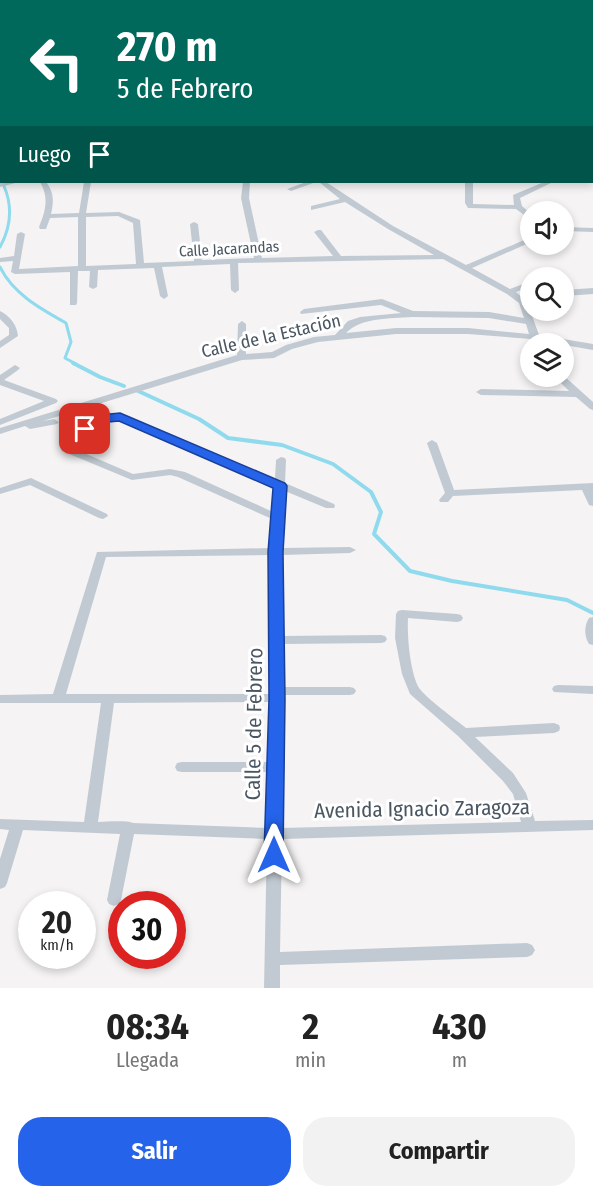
<!DOCTYPE html>
<html lang="es">
<head>
<meta charset="utf-8">
<style>
	:root { --surface:#fff; --page:#f2f2f2; --text:#222; --muted:#767676; --accent:#2563eb }
	body { margin:0; font-family:"Fira Sans Condensed",sans-serif; background:var(--page); color:var(--text); height:100vh; display:flex; flex-direction:column; font-size:22px; white-space:nowrap }
	* { box-sizing:border-box; margin:0 }
	p { font-size:20px; color:var(--muted) }
	.icon { flex:none; width:33px; height:33px; fill:none; stroke:currentColor; stroke-width:2; stroke-linecap:round; stroke-linejoin:round }
	.map { position:relative; height:988px; overflow:hidden }
	.details { display:flex; flex-direction:column; background:var(--surface); flex:1 }
	.details>* { flex:none }
	.banner { position:absolute; left:0px; top:0px; width:594px; height:183px; box-shadow:0 3px 9px #0003; background:#00695c; color:#fff; overflow:hidden }
	.buttons { position:absolute; left:520px; top:201px; display:grid; gap:12px }
	.buttons a { display:grid; place-items:center; width:54px; height:54px; border-radius:50%; background:var(--surface); box-shadow:0 3px 9px #0003; font-size:30px }
	.speed { position:absolute; left:18px; top:891px; display:flex; gap:12px; font-size:30px; font-weight:700; text-align:center }
	.speed>* { display:grid; place-content:center; width:78px; height:78px; border-radius:50%; background:var(--surface); box-shadow:0 3px 9px #0003; line-height:1 }
	.speed small { font-size:15px; font-weight:400 }
	.speed .limit { border:9px solid #d22; background:#fff; color:#111 }
	.pin { position:absolute; display:grid; place-items:center; width:51px; height:51px; color:#fff; margin:-26px; border-radius:12px; box-shadow:0 3px 9px #0006 }
	.me { position:absolute; width:66px; margin:-33px; rotate:0deg; stroke-linejoin:round; filter:drop-shadow(0 0 4px #0008) }
	.turn { display:flex; align-items:center; gap:21px; height:126px; padding:0 18px; font-size:27px }
	.turn .icon { width:78px; height:78px; stroke-width:2.5 }
	.turn b { display:block; font-size:42px; line-height:51px }
	.then { display:flex; align-items:center; height:57px; padding:0 18px; background:#0003; gap:12px; font-size:22px }
	.eta { display:flex; justify-content:space-evenly; align-items:center; height:102px; text-align:center }
	.eta b { font-size:36px; font-weight:700; line-height:42px }
	.primary-button { display:flex; gap:12px; margin-top:auto; padding:12px 18px }
	.primary-button a { flex:1; height:69px; border-radius:24px; background:var(--accent); color:#fff; font-size:24px; font-weight:700; line-height:69px; text-align:center }
	.primary-button a+a { background:var(--page); color:var(--text) }
	.map>svg:first-child { display:block }
	.lines { fill:none; stroke-linecap:round; stroke-linejoin:round }
	.stream-far2 { stroke:#90daee; stroke-width:2 }
	.stream-far1 { stroke:#90daee; stroke-width:3 }
	.stream { stroke:#90daee; stroke-width:4 }
	.trunk-casing { stroke:#7690ad; stroke-width:4 }
	.minor { fill:#c1cad2; fill-rule:evenodd }
	.tertiary { fill:#c1cad2; fill-rule:evenodd }
	.trunk { fill:#9fb4c9; fill-rule:evenodd }
	.route { fill:#2563eb; stroke:#184099; stroke-width:1.5 }
	.labels { text-anchor:middle; stroke-width:6; stroke-linejoin:round; paint-order:stroke }
	.far-street-label { font-size:15px; fill:#4a5661; stroke:#fff }
	.street-label { font-size:18px; fill:#4a5661; stroke:#fff }
	.near-street-label { font-size:21px; fill:#4a5661; stroke:#fff }
</style>
</head>
<body>
<div class="map">
<svg width="593" height="988" viewBox="0 0 593 988">
	<rect width="100%" height="100%" fill="#f5f3f3"/>
	<g class="lines">
		<polyline class="stream-far2" points="0,156 2,152"/>
		<g class="stream-far1">
			<polyline points="0,179 2,181"/>
			<path d="M 0,247 C 11,227 13,207 4,186"/>
			<path d="M 0,267 C 13,294 41,309 66,323 L 71,342 L 65,358 L 76,364"/>
		</g>
		<g class="stream">
			<polyline points="73,363 100,377 124,386"/>
			<polyline points="136,390 199,419 228,438 282,445 333,464 371,492 381,512 374,534 410,571 452,581 567,600 593,613"/>
		</g>
		<g class="trunk-casing">
			<g id="trunk">
				<polygon points="593,73 593,80 592,80 592,73"/>
				<rect x="0" y="130" width="2" height="6"/>
			</g>
		</g>
		<g class="minor">
			<polygon points="132,0 138,0 132,2"/>
			<rect x="197" y="0" width="6" height="2"/>
			<polygon points="236,0 242,0 236,2"/>
			<polygon points="262,0 268,0 262,2"/>
			<rect x="287" y="0" width="6" height="2"/>
			<polygon points="313,0 319,0 313,2"/>
			<rect x="337" y="0" width="6" height="2"/>
			<polygon points="363,0 369,0 370,2 364,2"/>
			<polygon points="391,0 397,0 398,2 392,2"/>
			<polygon points="435,0 441,0 441,2 436,2"/>
			<polygon points="464,0 470,0 471,2 465,2"/>
			<rect x="592" y="11" width="1" height="4"/>
			<rect x="0" y="15" width="2" height="4"/>
			<polygon points="592,27 593,27 592,32"/>
			<rect x="0" y="34" width="2" height="4"/>
			<rect x="592" y="126" width="1" height="4"/>
			<rect x="592" y="140" width="1" height="4"/>
			<rect x="592" y="157" width="1" height="4"/>
			<polygon points="7,182 19,182 0,187 0,183"/>
			<path d="M 40,182 L 46,182 C 54,192 54,201 51,214 L 79,213 L 84,182 L 91,182 L 86,213 L 119,212 L 140,220 L 144,263 L 194,261 L 190,224 L 194,222 L 198,224 L 202,260 L 254,258 L 241,198 L 243,182 L 250,182 L 249,198 L 262,258 L 333,256 L 314,232 L 318,230 L 321,230 L 341,256 L 434,255 L 388,229 L 345,202 L 311,210 L 311,206 L 340,199 L 319,182 L 326,182 L 393,226 L 466,265 L 531,237 L 531,242 L 472,268 L 510,289 L 531,281 L 531,286 L 516,292 L 527,302 L 539,335 L 593,344 L 593,350 L 541,341 L 541,344 L 533,344 L 531,339 L 468,334 L 396,334 L 318,342 L 292,349 L 274,358 L 242,360 L 43,421 L 54,419 L 59,422 L 57,424 L 30,429 L 25,426 L 0,434 L 0,428 L 237,355 L 238,324 L 242,321 L 246,324 L 246,354 L 272,352 L 286,345 L 314,337 L 335,335 L 348,321 L 360,317 L 401,313 L 381,305 L 301,314 L 300,312 L 304,309 L 382,299 L 413,311 L 489,312 L 524,318 L 519,303 L 507,294 L 443,259 L 238,263 L 239,290 L 235,293 L 231,290 L 230,264 L 162,267 L 168,296 L 164,299 L 160,296 L 154,268 L 98,270 L 97,287 L 93,289 L 89,287 L 90,271 L 78,271 L 77,303 L 76,305 L 70,305 L 70,272 L 15,274 L 11,272 L 13,261 L 0,262 L 0,258 L 14,256 L 17,234 L 21,232 L 25,234 L 19,269 L 78,266 L 78,217 L 50,218 L 46,229 L 40,229 L 39,227 C 46,210 49,197 40,182 ZM 118,216 L 133,223 L 136,264 L 86,266 L 86,217 ZM 412,317 L 489,318 L 526,324 L 529,334 L 468,328 L 396,328 L 346,333 C 362,317 389,319 412,317 Z"/>
			<polygon points="306,182 316,182 291,191 287,189"/>
			<polygon points="465,182 473,182 473,204 514,205 513,195 544,182 553,182 520,198 522,206 531,214 531,220 516,209 468,208 465,203"/>
			<polygon points="564,227 593,228 593,232 564,231"/>
			<polygon points="544,274 547,274 551,276 550,278 540,278"/>
			<polygon points="593,288 593,294 564,296 564,290"/>
			<path d="M 0,311 C 10,316 17,325 18,336 L 0,348 L 0,341 L 9,335 L 9,328 L 0,319 Z"/>
			<polygon points="15,365 20,368 18,370 4,380 56,399 58,401 56,403 0,425 0,419 44,401 0,385 0,375"/>
			<polygon points="554,376 564,376 593,402 593,410 590,409 576,397 481,395 476,392 481,389 569,391"/>
			<path d="M 120,414 L 275,479 L 276,460 L 281,457 L 285,458 L 286,460 L 285,483 L 334,504 L 335,506 L 334,508 L 326,508 L 285,491 L 282,548 L 350,547 L 356,550 L 350,553 L 282,555 L 283,636 L 381,635 L 385,636 L 387,639 L 385,642 L 381,643 L 283,644 L 283,687 L 350,687 L 354,688 L 356,691 L 354,694 L 350,695 L 283,695 L 282,828 L 521,822 L 513,794 L 503,781 L 458,736 L 410,694 L 402,674 L 395,638 L 396,614 L 398,611 L 402,610 L 457,614 L 461,615 L 463,618 L 461,621 L 457,622 L 408,618 C 407,636 410,672 419,688 C 425,697 456,720 466,728 L 554,723 L 559,725 L 560,728 L 559,731 L 554,733 L 475,737 L 513,773 L 526,793 L 535,821 L 593,820 L 593,830 L 282,839 L 280,952 L 527,943 L 532,945 L 535,950 L 532,955 L 527,957 L 280,965 L 280,988 L 264,988 L 267,839 L 134,834 L 121,900 L 119,904 L 114,906 L 109,904 L 107,900 L 120,834 L 23,830 L 7,883 L 5,887 L 0,889 L 0,859 L 9,830 L 0,829 L 0,819 L 84,822 L 101,703 L 0,703 L 0,695 L 53,694 L 97,552 L 271,548 L 272,519 L 178,477 L 170,475 L 132,480 L 62,451 L 59,445 L 62,438 L 102,416 ZM 119,420 L 274,486 L 273,512 L 185,472 L 170,469 L 133,474 L 70,447 L 70,442 L 107,421 ZM 270,555 L 271,694 L 66,694 L 106,557 ZM 271,702 L 269,762 L 182,762 L 177,763 L 175,767 L 177,771 L 182,772 L 269,772 L 268,828 L 133,823 C 125,820 107,822 98,822 L 114,703 Z"/>
			<polygon points="432,440 437,443 454,490 593,483 593,506 589,505 582,490 453,496 448,502 440,502 439,500 445,493 427,443"/>
			<polygon points="31,478 107,514 108,516 103,519 99,518 30,485 0,494 0,488"/>
			<path d="M 593,617 L 593,645 L 589,644 C 584,636 584,626 589,618 Z"/>
			<polygon points="558,685 593,686 593,694 554,692 552,689 554,686"/>
		</g>
		<g class="tertiary">
			<polygon points="31,0 29,2 18,2"/>
			<rect x="0" y="3" width="2" height="4"/>
		</g>
		<use href="#trunk" class="trunk"/>
	</g>
	<polygon class="route" points="120,413 285,483 287,486 283,552 285,699 283,855 280,860 274,862 267,860 264,855 269,699 268,552 273,488 119,421 108,422 85,433 79,429 100,415"/>
	<g class="labels">
		<g class="far-street-label">
			<text transform="translate(229 249) rotate(-3)" y="5">Calle Jacarandas</text>
		</g>
		<g class="street-label">
			<text transform="translate(271 336) rotate(-13)" y="6">Calle de la Estación</text>
		</g>
		<g class="near-street-label">
			<text transform="translate(254 724) rotate(-89)" y="7">Calle 5 de Febrero</text>
			<text transform="translate(422 809) rotate(-1)" y="7">Avenida Ignacio Zaragoza</text>
		</g>
	</g>
</svg>
<div class="buttons">
<a><svg class="icon" aria-label="sound" viewBox="0 0 24 24"><path d="M4 9h4l5-4v14l-5-4H4zM17 9q2 3 0 6"/></svg></a>
<a><svg class="icon" aria-label="search" viewBox="0 0 24 24"><circle cx="10" cy="10" r="6"/><path d="M15 15l6 6"/></svg></a>
<a><svg class="icon" aria-label="layers" viewBox="0 0 24 24"><path d="M12 4l9 5-9 5-9-5zM3 14l9 5 9-5"/></svg></a>
</div>
<div class="speed"><div>20<small>km/h</small></div><div class="limit">30</div></div>
<div class="pin" style="left:85px;top:429px;background:#d93025"><svg class="icon" aria-label="arrive" viewBox="0 0 24 24"><path d="M6 21V4h12l-3 4 3 4H6"/></svg></div>
<svg class="me" style="left:274px;top:855px" viewBox="-20 -20 40 40"><path d="M0-17L14 15 0 8-14 15z" fill="#2563eb" stroke="#fff" stroke-width="4"/></svg>
<div class="banner">
<div class="turn"><svg class="icon" aria-label="left" viewBox="0 0 24 24"><path d="M17 20v-9H6M10 6l-5 5 5 5"/></svg><div><b>270 m</b>5 de Febrero</div></div>
<div class="then">Luego<svg class="icon" aria-label="arrive" viewBox="0 0 24 24"><path d="M6 21V4h12l-3 4 3 4H6"/></svg></div>
</div>
</div>
<section class="details">
<div class="eta">
<div><b>08:34</b><p>Llegada</p></div>
<div><b>2</b><p>min</p></div>
<div><b>430</b><p>m</p></div>
</div>
<div class="primary-button"><a>Salir</a><a>Compartir</a></div>
</section>
</body>
</html>
